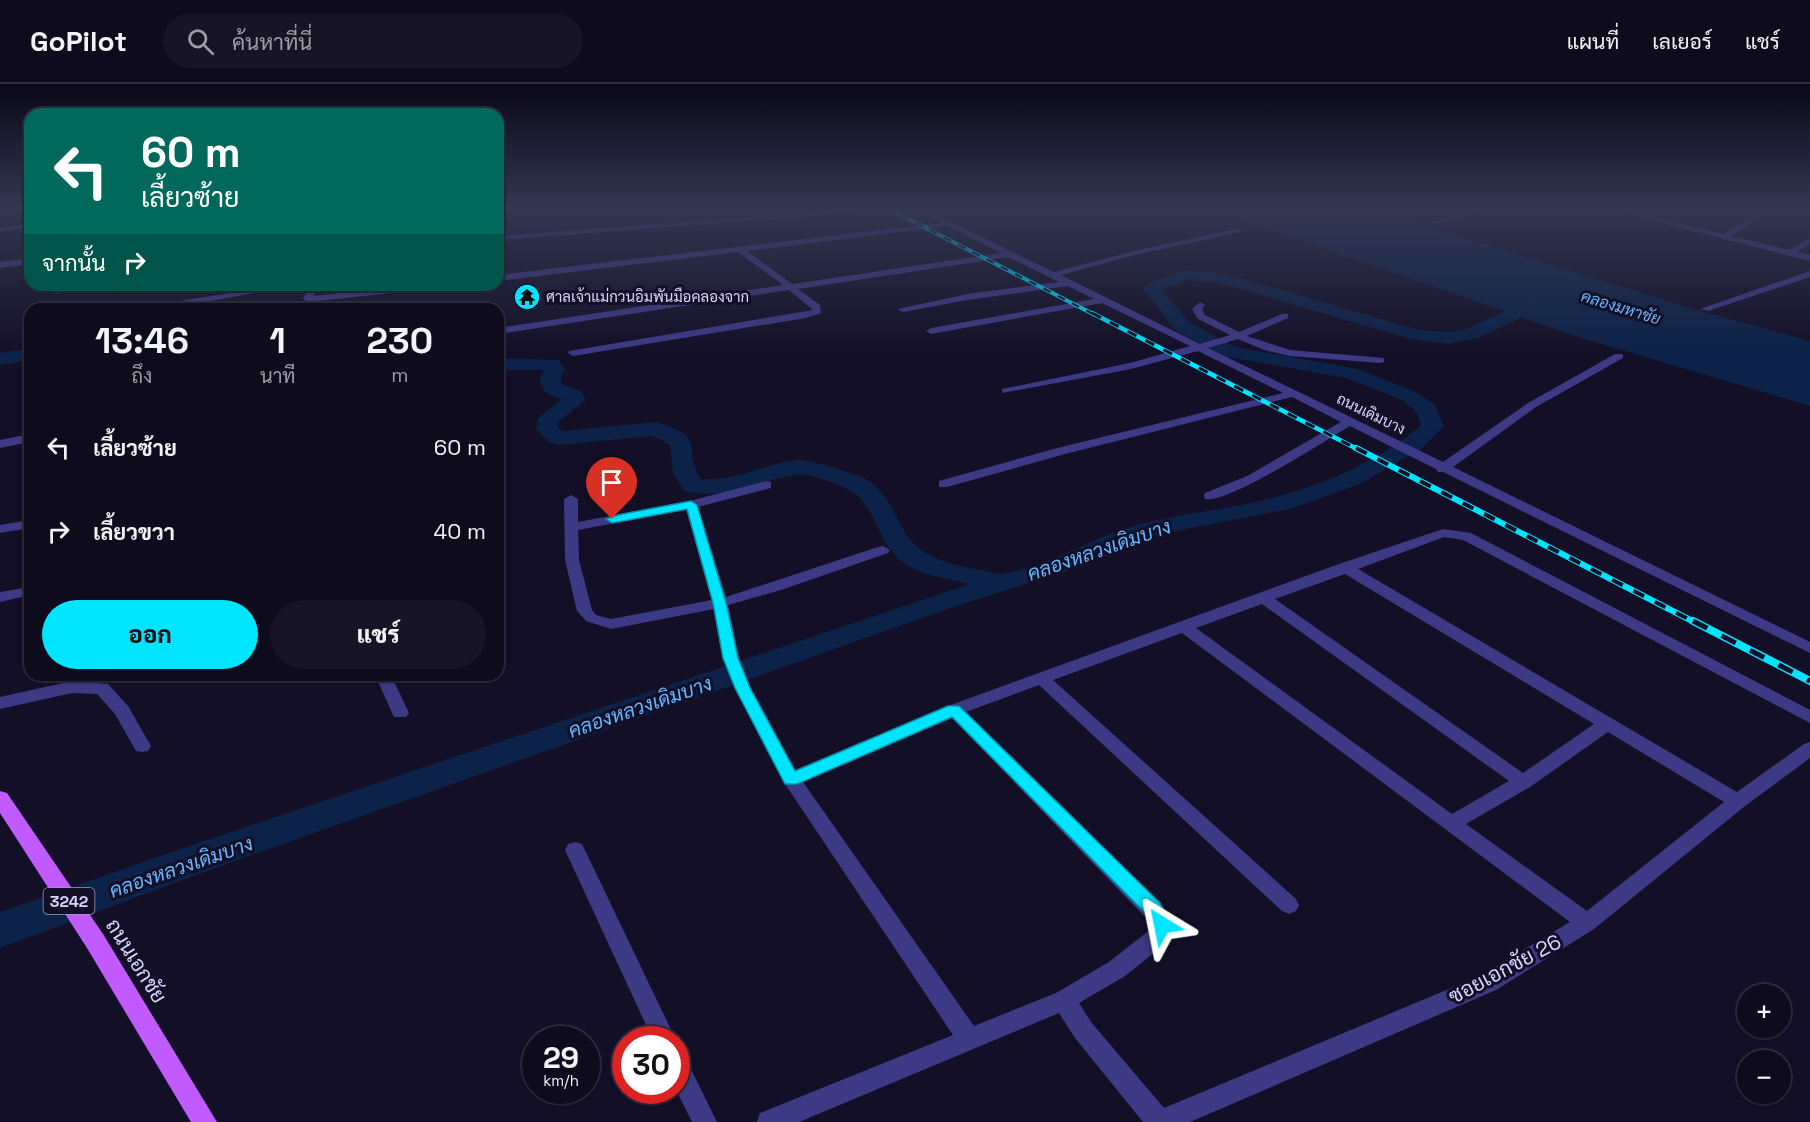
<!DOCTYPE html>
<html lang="th">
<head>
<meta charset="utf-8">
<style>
	:root { --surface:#0e0b1c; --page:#171425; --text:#f1f3f6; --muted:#9b9ba3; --line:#2e2b3b; --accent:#00e5ff }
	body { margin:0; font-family:"Space Grotesk",Sarabun,sans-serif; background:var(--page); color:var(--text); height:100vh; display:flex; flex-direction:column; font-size:22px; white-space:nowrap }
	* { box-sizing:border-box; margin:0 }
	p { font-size:20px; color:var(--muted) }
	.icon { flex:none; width:33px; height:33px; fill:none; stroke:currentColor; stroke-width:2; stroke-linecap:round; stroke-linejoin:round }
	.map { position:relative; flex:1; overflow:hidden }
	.sheet { position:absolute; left:24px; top:219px; width:480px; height:378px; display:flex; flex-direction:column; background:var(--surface); border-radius:18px; box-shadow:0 2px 4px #0004,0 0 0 2px var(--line) }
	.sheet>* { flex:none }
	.hud { position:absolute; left:24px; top:24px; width:480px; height:183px; border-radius:18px; box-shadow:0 2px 4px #0004,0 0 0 2px var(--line); background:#00695c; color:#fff; overflow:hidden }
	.tools { position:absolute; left:1737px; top:900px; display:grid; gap:12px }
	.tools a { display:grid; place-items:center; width:54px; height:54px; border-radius:50%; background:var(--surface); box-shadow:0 2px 4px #0004,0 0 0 2px var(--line); font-size:30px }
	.speed { position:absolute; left:522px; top:942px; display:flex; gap:12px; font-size:30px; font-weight:700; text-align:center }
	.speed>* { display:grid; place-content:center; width:78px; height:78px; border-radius:50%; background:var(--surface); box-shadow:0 2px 4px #0004,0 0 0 2px var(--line); line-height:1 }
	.speed small { font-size:15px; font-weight:400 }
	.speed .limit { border:9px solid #d22; background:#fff; color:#111 }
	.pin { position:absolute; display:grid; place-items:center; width:51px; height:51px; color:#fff; margin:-62px -26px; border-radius:50% 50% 50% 0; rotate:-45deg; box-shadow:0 0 6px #0007 }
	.pin .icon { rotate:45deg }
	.me { position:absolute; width:66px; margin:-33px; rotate:325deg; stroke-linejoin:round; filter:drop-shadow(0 0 4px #0008) }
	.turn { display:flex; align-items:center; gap:21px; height:126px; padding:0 18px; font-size:27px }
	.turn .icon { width:78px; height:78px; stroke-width:2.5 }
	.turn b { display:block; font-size:42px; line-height:51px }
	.then { display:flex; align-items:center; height:57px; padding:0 18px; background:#0003; gap:12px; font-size:22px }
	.eta { display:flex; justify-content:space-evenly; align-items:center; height:102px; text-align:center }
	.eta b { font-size:36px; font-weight:800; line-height:42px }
	.action { display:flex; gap:12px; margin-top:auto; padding:12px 18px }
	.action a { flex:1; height:69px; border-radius:36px; background:var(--accent); color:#111; font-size:24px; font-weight:800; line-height:69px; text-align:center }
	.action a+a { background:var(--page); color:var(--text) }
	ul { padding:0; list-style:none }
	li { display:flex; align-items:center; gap:18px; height:84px; padding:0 18px }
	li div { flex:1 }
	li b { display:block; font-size:22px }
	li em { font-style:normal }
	header { display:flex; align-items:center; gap:36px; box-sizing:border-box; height:84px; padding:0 30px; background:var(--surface); border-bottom:2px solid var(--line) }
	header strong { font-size:28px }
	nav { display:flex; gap:33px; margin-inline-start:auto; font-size:21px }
	.search { width:420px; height:54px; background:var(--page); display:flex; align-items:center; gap:15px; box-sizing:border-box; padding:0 21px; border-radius:33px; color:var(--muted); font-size:22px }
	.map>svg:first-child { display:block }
	.water { fill:#0c2248 }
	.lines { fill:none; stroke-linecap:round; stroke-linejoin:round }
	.canal { fill:#0c2248; fill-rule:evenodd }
	.minor { fill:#3d3a85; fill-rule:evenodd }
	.major { fill:#c25bff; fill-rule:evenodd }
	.rail-far3-casing { stroke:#00e5ff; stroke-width:4 }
	.rail-far2-casing { stroke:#00e5ff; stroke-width:4.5 }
	.rail-far1-casing { stroke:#00e5ff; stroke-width:6 }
	.rail-casing { stroke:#00e5ff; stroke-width:8 }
	.rail-far3 { stroke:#130f26; stroke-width:2; stroke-dasharray:8; stroke-linecap:butt }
	.rail-far2 { stroke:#130f26; stroke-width:3; stroke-dasharray:10; stroke-linecap:butt }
	.rail-far1 { stroke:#130f26; stroke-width:4; stroke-dasharray:12; stroke-linecap:butt }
	.rail { stroke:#130f26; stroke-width:5; stroke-dasharray:16; stroke-linecap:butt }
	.route { fill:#00e5ff; stroke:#0095a6; stroke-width:1.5 }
	.labels { text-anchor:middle; stroke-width:6; stroke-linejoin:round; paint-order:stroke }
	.far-poi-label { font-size:15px; fill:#d9d4ff; stroke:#130f26; text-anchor:start }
	.far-street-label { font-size:15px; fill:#d9d4ff; stroke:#130f26 }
	.far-water-label { font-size:16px; font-style:italic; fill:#62b6ff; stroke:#130f26 }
	.shield { fill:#130f26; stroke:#9e99be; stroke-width:1.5 }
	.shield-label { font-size:16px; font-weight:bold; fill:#d9d4ff }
	.water-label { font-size:20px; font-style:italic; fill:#62b6ff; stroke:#130f26 }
	.near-street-label { font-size:21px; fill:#d9d4ff; stroke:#130f26 }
</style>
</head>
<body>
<header>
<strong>GoPilot</strong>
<div class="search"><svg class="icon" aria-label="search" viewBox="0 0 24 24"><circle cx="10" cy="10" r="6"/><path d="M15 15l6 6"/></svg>ค้นหาที่นี่</div>
<nav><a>แผนที่</a><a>เลเยอร์</a><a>แชร์</a></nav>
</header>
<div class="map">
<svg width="1810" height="1038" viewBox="0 0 1810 1038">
	<rect width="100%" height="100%" fill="#130f26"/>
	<polygon class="water" points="1208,124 1368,124 1687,223 1810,257 1810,322 1578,253"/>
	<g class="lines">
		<g class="canal">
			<path d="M 1185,186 L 1227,190 L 1418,246 L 1449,248 L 1467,245 L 1543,209 L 1555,209 L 1558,213 L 1555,217 L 1480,253 L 1449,260 L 1410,255 L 1220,199 L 1187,196 L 1162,206 L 1189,238 L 1235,263 L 1358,285 L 1416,308 L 1435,321 L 1444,342 L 1422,364 L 1360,400 L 1290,425 L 1186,445 L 1131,460 L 1090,480 L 956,522 L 218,783 L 0,864 L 0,828 L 192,761 L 970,500 C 944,494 912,491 894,470 C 876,451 873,415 845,404 C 833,399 810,389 797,391 C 758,396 724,417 684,407 L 673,389 L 670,361 L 653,352 L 558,361 L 550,359 L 536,346 L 538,334 L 562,315 C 547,312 533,302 544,286 L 498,286 L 498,274 L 559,276 L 565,285 L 561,291 L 561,300 L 581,307 L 586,316 L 559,337 L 558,344 L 563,347 L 655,338 C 709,352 681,365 701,395 C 735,398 765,379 798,376 C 810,375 852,389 864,394 C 892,408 898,447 916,462 C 937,480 970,484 997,489 C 1019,493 1089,458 1112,449 C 1164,429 1223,428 1276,413 C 1328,399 1381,376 1421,341 L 1417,329 L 1402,316 L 1346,294 L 1223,272 L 1175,246 L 1143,204 L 1146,200 Z"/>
			<polygon points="30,264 30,276 0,281 0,269"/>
		</g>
		<g class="minor">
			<polygon points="870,124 897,124 893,126 498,156 498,152"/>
			<path d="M 914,124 L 922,124 L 1054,188 L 1138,166 L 1241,144 L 1241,148 L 1139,170 L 1061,191 L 1200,260 L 1230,251 L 1198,235 L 1192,225 L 1200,218 L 1205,221 L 1202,225 L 1205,231 L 1239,248 L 1282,230 L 1288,230 L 1288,234 L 1247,252 L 1290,266 L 1384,274 L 1384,278 L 1380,279 L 1290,272 L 1264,266 L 1238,255 L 1208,264 L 1443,378 L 1528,319 L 1615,270 L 1623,270 L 1623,274 L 1536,323 L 1453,383 L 1810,558 L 1810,569 L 1443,388 L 1438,388 L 1436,385 L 1350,342 C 1326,356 1228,420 1205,415 L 1204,412 L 1205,409 L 1247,392 L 1341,338 L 1292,313 L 1065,370 L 947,403 L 939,403 L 939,397 L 1057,364 L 1283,309 L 1198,267 L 1131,285 L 1002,309 L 1002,305 L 1130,279 L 1190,262 L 1102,219 L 931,250 L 926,247 L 931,244 L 1094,215 L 1068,202 L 967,216 L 903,228 L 898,225 L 967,210 L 1059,198 L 1009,173 L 798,205 L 820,221 L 821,229 L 806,234 L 573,272 L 568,269 L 569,267 L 813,226 L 789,206 L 498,250 L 498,244 L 783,201 L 738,168 L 498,197 L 498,191 L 941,139 ZM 948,142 L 1001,169 L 792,200 L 747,167 Z"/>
			<polygon points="1489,124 1501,124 1433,140 1429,138"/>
			<polygon points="1605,124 1616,124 1723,150 1768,124 1776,124 1731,152 1789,166 1810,154 1810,160 1797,168 1810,171 1810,177"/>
			<polygon points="30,140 30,144 0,148 0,144"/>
			<polygon points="30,174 30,180 0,184 0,178"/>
			<polygon points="1810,187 1810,193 1708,227 1700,225"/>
			<polygon points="79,201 102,201 56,210 51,207"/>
			<polygon points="279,201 299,201 166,225 144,225 149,222"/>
			<polygon points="310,201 318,201 314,212 414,201 443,201 439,204 308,218 303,215"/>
			<polygon points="30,350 30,358 0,364 0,356"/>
			<path d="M 766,397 L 771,398 L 771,404 L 698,423 L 726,513 L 878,463 L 883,462 L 890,466 L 888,469 L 781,506 L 728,521 L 739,574 L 751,604 L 795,686 L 948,622 L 1339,480 L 1443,445 L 1471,449 L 1810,626 L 1810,639 L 1463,456 L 1444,453 L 1358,485 L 1737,708 L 1804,660 L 1810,658 L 1810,674 L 1745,722 L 1594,845 L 1496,906 L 1190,1038 L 1143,1038 L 1075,954 L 1059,929 L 799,1038 L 757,1038 L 760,1029 L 953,951 L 785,700 L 735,604 L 723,574 L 714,525 L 611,545 L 586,537 L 577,527 L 565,476 L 564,415 L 571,411 L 578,415 L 578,438 L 690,417 ZM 686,426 L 712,516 L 611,535 L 596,531 L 592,526 L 579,476 L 578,446 ZM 1345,490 L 1594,640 L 1523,689 L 1275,515 ZM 1262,520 L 1509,697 L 1452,730 L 1196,544 ZM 1182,549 L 1570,838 L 1480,892 L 1164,1024 L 1091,938 L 1079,919 L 1125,892 L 1170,856 L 1173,849 L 1167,828 L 966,628 L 1039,601 L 1282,827 L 1289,830 L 1296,827 L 1299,821 L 1296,815 L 1053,596 ZM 952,634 L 1150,838 L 1151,845 L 1109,878 L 1056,909 L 974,942 L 803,698 ZM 1608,648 L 1724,718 L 1587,827 L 1466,740 L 1530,703 Z"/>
			<polygon points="30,436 30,444 0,449 0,441"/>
			<polygon points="30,503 30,511 0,518 0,508"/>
			<polygon points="375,591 391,591 409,629 406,633 394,633"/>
			<polygon points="72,597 108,600 128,622 151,662 148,667 142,668 136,667 115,630 97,610 72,609 0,625 0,613"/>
			<polygon points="575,758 582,760 676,956 653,956 565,766 568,760"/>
			<polygon points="676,968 684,971 717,1038 692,1038 676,1006"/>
		</g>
		<polygon class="major" points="0,707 7,709 103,850 217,1038 191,1038 87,864 0,729"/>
		<g class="rail-far3-casing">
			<polyline id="rail-far3" points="887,124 1095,231"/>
		</g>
		<g class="rail-far2-casing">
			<polyline id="rail-far2" points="1092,229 1359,366"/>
		</g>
		<g class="rail-far1-casing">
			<polyline id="rail-far1" points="1356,364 1696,539"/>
		</g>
		<g class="rail-casing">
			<polyline id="rail" points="1693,537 1810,597"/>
		</g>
		<use href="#rail-far3" class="rail-far3"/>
		<use href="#rail-far2" class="rail-far2"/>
		<use href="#rail-far1" class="rail-far1"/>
		<use href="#rail" class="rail"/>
	</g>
	<linearGradient id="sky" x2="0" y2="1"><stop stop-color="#0a0815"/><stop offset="0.46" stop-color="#333752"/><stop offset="1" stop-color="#333752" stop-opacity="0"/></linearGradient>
	<rect width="1810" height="269" fill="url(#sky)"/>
	<polygon class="route" points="691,417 697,421 726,519 738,574 750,604 795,687 948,622 959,622 1160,819 1172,841 1169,847 1162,849 1155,847 1147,831 952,633 797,700 785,700 735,604 723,574 713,519 687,425 612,439 606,435 612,432"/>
	<defs>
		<g id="temple-disc" transform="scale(1.35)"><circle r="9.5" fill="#00e5ff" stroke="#130f26"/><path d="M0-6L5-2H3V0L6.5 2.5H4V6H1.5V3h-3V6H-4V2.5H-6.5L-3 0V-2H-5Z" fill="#111"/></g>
	</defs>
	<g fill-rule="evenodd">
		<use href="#temple-disc" x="527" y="213"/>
	</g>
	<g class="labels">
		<g class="far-poi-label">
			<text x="546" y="218">ศาลเจ้าแม่กวนอิมพันมือคลองจาก</text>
		</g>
		<g class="far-street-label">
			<text transform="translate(1371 330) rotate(26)" y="5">ถนนเดิมบาง</text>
		</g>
		<g class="far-water-label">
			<text transform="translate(1621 223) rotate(17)" y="6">คลองมหาชัย</text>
		</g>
		<rect class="shield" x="43.5" y="804" width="51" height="26" rx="4.5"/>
		<g class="shield-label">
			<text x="69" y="823">3242</text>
		</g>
		<g class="water-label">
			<text transform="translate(1099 466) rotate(-19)" y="7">คลองหลวงเดิมบาง</text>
			<text transform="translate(640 623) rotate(-19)" y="7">คลองหลวงเดิมบาง</text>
			<text transform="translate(181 783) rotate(-19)" y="7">คลองหลวงเดิมบาง</text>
		</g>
		<g class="near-street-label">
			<text transform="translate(136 877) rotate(58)" y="7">ถนนเอกชัย</text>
			<text transform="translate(1505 885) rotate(-28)" y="7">ซอยเอกชัย 26</text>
		</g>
	</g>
</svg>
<div class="tools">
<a>+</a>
<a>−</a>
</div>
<div class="speed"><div>29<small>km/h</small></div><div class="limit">30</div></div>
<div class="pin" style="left:612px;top:435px;background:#d93025"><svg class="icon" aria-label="arrive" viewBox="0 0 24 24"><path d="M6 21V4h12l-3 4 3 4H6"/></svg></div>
<svg class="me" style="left:1162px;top:841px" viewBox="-20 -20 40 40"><path d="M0-17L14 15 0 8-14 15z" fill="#00e5ff" stroke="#fff" stroke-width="4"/></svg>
<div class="hud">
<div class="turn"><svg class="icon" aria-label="left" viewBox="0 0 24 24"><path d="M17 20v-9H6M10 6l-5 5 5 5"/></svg><div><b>60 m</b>เลี้ยวซ้าย</div></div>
<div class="then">จากนั้น<svg class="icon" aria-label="right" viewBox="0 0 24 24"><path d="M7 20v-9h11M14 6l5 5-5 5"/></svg></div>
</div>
<section class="sheet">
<div class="eta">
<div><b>13:46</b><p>ถึง</p></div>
<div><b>1</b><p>นาที</p></div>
<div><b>230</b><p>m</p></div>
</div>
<ul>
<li><svg class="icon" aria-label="left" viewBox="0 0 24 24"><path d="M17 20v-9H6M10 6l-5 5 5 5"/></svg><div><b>เลี้ยวซ้าย</b></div><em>60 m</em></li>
<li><svg class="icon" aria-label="right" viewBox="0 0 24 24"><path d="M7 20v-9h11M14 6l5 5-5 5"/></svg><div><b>เลี้ยวขวา</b></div><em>40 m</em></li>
</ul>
<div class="action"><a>ออก</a><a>แชร์</a></div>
</section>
</div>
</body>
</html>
